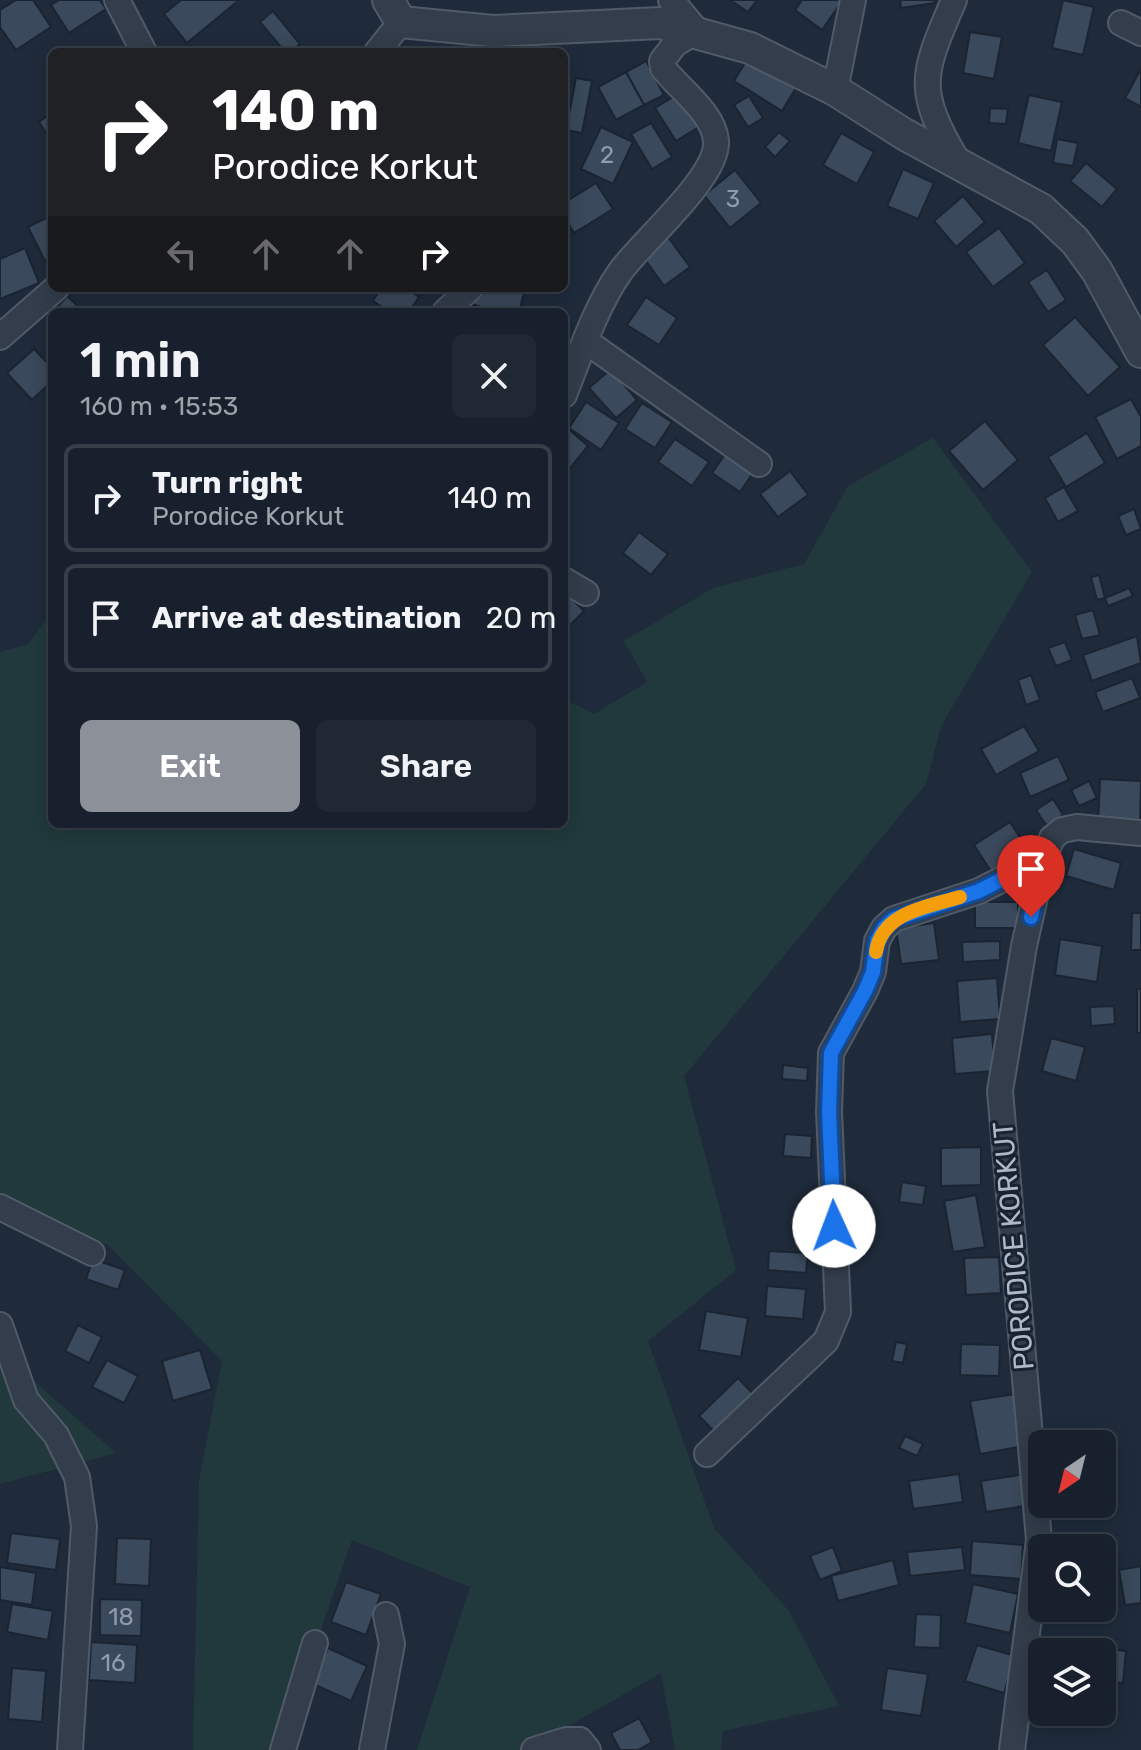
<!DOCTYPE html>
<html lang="en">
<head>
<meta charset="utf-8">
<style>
	:root { --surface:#17202c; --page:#202834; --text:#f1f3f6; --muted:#9ea3a9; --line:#363e48; --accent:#8c9099 }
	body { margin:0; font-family:Rubik,sans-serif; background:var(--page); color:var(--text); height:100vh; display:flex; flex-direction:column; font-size:30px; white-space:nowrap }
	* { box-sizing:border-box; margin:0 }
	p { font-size:26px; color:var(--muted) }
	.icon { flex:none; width:44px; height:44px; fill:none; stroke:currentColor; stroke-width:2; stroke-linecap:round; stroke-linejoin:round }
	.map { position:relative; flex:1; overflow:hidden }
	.panel { position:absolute; left:48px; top:308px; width:520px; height:520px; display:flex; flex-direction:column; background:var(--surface); border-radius:12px; box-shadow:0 4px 20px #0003,0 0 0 2px var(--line) }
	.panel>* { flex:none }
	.guide { position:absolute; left:48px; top:48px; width:520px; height:244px; border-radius:12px; box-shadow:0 4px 20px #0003,0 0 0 2px var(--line); background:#202124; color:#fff; overflow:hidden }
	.needle { width:52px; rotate:215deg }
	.tools { position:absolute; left:1028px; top:1430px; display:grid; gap:16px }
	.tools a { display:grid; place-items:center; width:88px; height:88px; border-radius:12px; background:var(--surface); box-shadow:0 4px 20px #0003,0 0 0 2px var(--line); font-size:40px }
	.pin { position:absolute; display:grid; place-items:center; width:68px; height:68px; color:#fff; margin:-82px -34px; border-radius:50% 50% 50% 0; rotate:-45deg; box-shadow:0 0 8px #0007 }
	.pin .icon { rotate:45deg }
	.me { position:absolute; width:88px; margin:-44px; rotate:358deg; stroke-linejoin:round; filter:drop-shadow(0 0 6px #0008) }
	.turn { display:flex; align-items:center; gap:28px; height:168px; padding:0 32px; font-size:36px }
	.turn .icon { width:104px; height:104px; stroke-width:2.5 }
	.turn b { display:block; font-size:56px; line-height:68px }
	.lanes { display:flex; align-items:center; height:76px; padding:0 32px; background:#0003; justify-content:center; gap:40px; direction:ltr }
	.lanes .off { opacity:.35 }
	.round { display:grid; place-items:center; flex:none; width:84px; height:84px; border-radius:12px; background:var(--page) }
	.head { display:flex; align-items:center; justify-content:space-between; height:136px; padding:0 32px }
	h1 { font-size:48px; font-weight:600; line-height:60px }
	.primary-button { display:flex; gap:16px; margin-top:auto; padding:16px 32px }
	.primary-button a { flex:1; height:92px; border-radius:12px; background:var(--accent); color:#fff; font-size:32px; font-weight:600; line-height:92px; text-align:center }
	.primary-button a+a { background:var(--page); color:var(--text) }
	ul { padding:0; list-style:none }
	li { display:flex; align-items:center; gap:24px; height:108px; margin:0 16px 12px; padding:0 16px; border:4px solid var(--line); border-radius:12px }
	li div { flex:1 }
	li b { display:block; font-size:30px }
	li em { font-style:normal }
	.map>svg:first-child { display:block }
	.green { fill:#21393c }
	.building { fill:#3a495b; stroke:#1a2432; stroke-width:2 }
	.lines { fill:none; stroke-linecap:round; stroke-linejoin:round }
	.minor-casing { stroke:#505b69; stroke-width:28 }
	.tertiary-casing { stroke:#505b69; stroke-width:34 }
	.minor { stroke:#333d4b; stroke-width:24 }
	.tertiary { stroke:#333d4b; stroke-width:30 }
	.route-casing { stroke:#114b97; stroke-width:20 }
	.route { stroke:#1a73e8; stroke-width:14 }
	.slow { stroke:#f59e0b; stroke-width:14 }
	.labels { text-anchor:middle; stroke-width:6; stroke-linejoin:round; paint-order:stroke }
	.number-label { font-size:24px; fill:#909cad }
	.street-label { font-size:28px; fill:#adb8c8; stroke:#182230 }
</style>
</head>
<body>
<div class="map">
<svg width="1141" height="1750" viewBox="0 0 1141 1750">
	<rect width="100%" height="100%" fill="#1f2b3b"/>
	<g class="green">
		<polygon points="933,438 1032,572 941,726 926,784 684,1076 736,1270 648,1341 714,1528 789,1611 839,1706 723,1731 721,1750 675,1750 661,1673 526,1750 417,1750 470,1587 352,1540 279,1750 193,1750 199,1481 222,1361 108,1245 0,1203 0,652 28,644 52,612 52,824 564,824 564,699 594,714 647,682 624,641 713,588 804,564 848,486"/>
		<polygon points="0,1365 20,1369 116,1453 0,1484"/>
	</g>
	<g class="building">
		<polygon points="16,0 33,0 51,27 16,50 0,27 0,10"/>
		<polygon points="59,0 100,0 106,9 69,33 51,5"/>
		<polygon points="181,0 237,0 238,1 187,43 164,14"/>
		<polygon points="730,0 757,0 748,12"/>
		<polygon points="802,0 843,0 822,30 795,10"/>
		<polygon points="900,0 934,0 935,3 901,8"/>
		<polygon points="1063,0 1094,7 1083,55 1052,48"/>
		<polygon points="273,11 300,44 290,52 285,52 260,22"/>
		<polygon points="970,32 1002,37 994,79 963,73"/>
		<polygon points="751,53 799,83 782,111 734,81"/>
		<polygon points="646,61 664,95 644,105 626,72"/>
		<polygon points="1141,69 1141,107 1125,98"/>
		<polygon points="626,72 644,105 616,120 598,87"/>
		<polygon points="576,78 592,81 582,133 566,130"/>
		<polygon points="678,94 699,127 676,141 655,108"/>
		<polygon points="1029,95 1062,102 1051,151 1018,143"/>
		<polygon points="749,96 763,118 748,127 734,105"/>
		<polygon points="990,108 1008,109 1006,124 989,123"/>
		<polygon points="52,113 52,142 39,122"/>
		<polygon points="651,123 672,157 652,169 631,134"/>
		<polygon points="601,127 633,142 613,184 581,169"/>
		<polygon points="779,132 790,141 775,157 765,147"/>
		<polygon points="841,133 874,152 857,184 823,165"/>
		<polygon points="1057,139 1078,143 1073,166 1053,163"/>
		<polygon points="1086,163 1117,189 1102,207 1070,181"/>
		<polygon points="903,169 934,183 918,219 887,206"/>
		<polygon points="735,170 761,203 730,228 704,195"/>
		<polygon points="596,183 613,209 574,233 564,216 564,203"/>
		<polygon points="963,196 985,222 956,247 934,221"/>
		<polygon points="52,215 52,258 45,261 28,227"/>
		<polygon points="999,228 1025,263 993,287 966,252"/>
		<polygon points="668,237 690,267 664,286 642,255"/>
		<polygon points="25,248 39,283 0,299 0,259"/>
		<polygon points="1047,270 1066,300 1048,312 1028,282"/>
		<polygon points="381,288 406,288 419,297 409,312 390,312 373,301"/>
		<polygon points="477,288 507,288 524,293 519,312 498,312 472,304"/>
		<polygon points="67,296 84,312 53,312"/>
		<polygon points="646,297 677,318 659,345 627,325"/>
		<polygon points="1075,317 1120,367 1088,396 1043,345"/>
		<polygon points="34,349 52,368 52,381 32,400 7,373"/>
		<polygon points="611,369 637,400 616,418 589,388"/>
		<polygon points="1131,399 1141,417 1141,446 1117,459 1095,417"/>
		<polygon points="586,402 619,423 601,450 569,428"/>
		<polygon points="642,403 672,422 655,448 625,429"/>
		<polygon points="985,421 1018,460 983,490 949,451"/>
		<polygon points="564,425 588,446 567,472 564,469"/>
		<polygon points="1087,433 1105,463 1066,487 1048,457"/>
		<polygon points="675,439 709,462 692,486 658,462"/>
		<polygon points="728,450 755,470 740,492 712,473"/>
		<polygon points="790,471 808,495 778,517 760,494"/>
		<polygon points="1064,487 1078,511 1058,522 1045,498"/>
		<polygon points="1134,509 1141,529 1126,535 1118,516"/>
		<polygon points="639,532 668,554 651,575 623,553"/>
		<polygon points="1099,575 1105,598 1097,600 1091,577"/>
		<polygon points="1129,588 1133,596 1108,606 1105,598"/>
		<polygon points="564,591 584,611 564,631"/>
		<polygon points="1093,610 1100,635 1082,639 1075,615"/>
		<polygon points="1137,636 1141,663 1092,681 1083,655"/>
		<polygon points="1065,642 1072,660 1056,666 1048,648"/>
		<polygon points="1031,675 1040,700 1026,705 1018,680"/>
		<polygon points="1132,678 1140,698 1103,712 1095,692"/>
		<polygon points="1024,726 1039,751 996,775 981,749"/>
		<polygon points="1058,756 1069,780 1030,797 1020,773"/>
		<polygon points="1100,779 1141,781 1140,826 1098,824"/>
		<polygon points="1089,781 1097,798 1079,806 1071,790"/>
		<polygon points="1053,799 1063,815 1046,825 1036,810"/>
		<polygon points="1010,822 1030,853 994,876 974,845"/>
		<polygon points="1074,849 1121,863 1114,890 1066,876"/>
		<rect x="975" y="902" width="43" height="26"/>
		<polygon points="1132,913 1141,913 1141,950 1131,950"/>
		<polygon points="934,923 939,960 901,964 896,928"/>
		<polygon points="1060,939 1102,946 1097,982 1055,975"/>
		<polygon points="1000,941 1000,960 963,962 962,942"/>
		<polygon points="997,978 1000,1019 960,1022 957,981"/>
		<rect x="1137" y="989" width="4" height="44"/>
		<polygon points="1114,1006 1115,1024 1091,1026 1090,1007"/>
		<polygon points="992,1034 995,1071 955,1074 952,1038"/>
		<polygon points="1051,1038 1085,1047 1076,1081 1042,1071"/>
		<polygon points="783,1065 808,1068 807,1081 782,1079"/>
		<polygon points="785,1134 812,1136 811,1158 783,1156"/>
		<polygon points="981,1147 981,1185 941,1186 941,1148"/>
		<polygon points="902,1182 926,1186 923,1205 899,1202"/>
		<polygon points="976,1195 985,1247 953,1252 944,1201"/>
		<polygon points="769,1251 808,1253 806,1273 768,1270"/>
		<polygon points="999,1257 1001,1293 966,1295 964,1258"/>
		<polygon points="93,1259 125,1270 118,1290 86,1279"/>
		<polygon points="767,1286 806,1289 803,1319 765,1316"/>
		<polygon points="706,1311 748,1318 741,1357 699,1350"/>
		<polygon points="78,1325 102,1337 89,1363 65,1351"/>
		<polygon points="896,1342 907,1344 903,1363 892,1361"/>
		<polygon points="961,1344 1000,1345 999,1376 960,1375"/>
		<polygon points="200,1350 212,1389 173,1401 162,1361"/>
		<polygon points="107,1360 138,1376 124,1403 92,1387"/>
		<polygon points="738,1378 755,1396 717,1434 699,1416"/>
		<polygon points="1015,1394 1024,1446 980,1454 970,1401"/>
		<polygon points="905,1436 923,1444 917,1456 899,1448"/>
		<polygon points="959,1474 963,1502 913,1509 909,1481"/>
		<polygon points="1025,1474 1030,1505 986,1512 981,1481"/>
		<polygon points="11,1533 60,1539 56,1570 7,1563"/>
		<polygon points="117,1538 151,1539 149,1586 115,1584"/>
		<polygon points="972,1541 1023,1545 1021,1579 970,1575"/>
		<polygon points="833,1547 842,1571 820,1580 810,1556"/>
		<polygon points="962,1547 965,1570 910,1576 907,1552"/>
		<polygon points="893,1560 899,1585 838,1601 831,1576"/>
		<polygon points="1141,1566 1141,1603 1125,1605 1119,1570"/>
		<polygon points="0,1567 36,1573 32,1605 0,1600"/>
		<polygon points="346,1582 381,1594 366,1635 331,1622"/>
		<polygon points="973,1584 1018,1594 1010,1633 965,1623"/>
		<polygon points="100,1599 142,1600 141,1636 100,1635"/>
		<polygon points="12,1604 53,1611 48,1640 7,1632"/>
		<polygon points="916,1614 941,1615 940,1648 914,1647"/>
		<polygon points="91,1642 137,1645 135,1683 89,1680"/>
		<polygon points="977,1645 1015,1656 1004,1693 965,1681"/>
		<polygon points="1080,1646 1126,1651 1123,1683 1102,1680 1102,1652 1079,1652"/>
		<polygon points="328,1648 367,1666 351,1701 311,1683"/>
		<polygon points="12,1668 46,1671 42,1722 8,1719"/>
		<polygon points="887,1668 928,1674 921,1716 881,1710"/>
		<polygon points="639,1718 652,1742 638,1750 620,1750 611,1733"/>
	</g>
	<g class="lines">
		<g class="minor-casing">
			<g id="minor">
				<polyline points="117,0 144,52"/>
				<path d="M 954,0 C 923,73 914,88 957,160"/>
				<polyline points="1121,23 1141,33"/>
				<polyline points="377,52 401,22"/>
				<polyline points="835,90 853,0"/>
				<polyline points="445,312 470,288"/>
				<polyline points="0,337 56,288"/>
				<polyline points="587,342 759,464"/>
				<path d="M 564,395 C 580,355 595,308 620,272 C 641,242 719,177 716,141 C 714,113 679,89 663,68 L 662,61 L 675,44 L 697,31 L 671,0"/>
				<polyline points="564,580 586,593"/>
				<polyline points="0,1207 92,1253"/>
				<polyline points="0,1325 26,1400 56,1435 77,1477 84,1526 70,1750"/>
				<polyline points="707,1454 826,1341 838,1312 829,1112 831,1053 865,991 873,972 877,941 884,928 894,919 979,891 1044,858"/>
				<polyline points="283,1750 315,1643"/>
				<polyline points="372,1750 392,1644 386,1615"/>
				<polyline points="534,1750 566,1740 580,1740 588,1750"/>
				<polyline points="1012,1750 1039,1540 1000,1091 1024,946 1044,858 1052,838 1062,830 1077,827 1141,833"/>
			</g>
		</g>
		<g class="tertiary-casing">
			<polyline id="tertiary" points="388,0 401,22 493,31 660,23 750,48 835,90 904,134 1041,209 1075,241 1097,271 1141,352"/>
		</g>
		<use href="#minor" class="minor"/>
		<use href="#tertiary" class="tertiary"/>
	</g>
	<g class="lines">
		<g class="route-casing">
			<polyline id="route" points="834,1226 829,1112 831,1053 865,991 873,972 877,941 884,928 894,919 979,891 1044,858 1031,917"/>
		</g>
		<use href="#route" class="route"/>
		<path class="slow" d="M 876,952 C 882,912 927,907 960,897"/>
	</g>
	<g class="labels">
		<g class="number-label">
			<text x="607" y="163">2</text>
			<text x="733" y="207">3</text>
			<text x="121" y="1625">18</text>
			<text x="113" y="1671">16</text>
		</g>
		<g class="street-label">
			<text transform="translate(1013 1246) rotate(-95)" y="10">PORODICE KORKUT</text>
		</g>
	</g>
</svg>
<div class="tools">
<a><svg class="needle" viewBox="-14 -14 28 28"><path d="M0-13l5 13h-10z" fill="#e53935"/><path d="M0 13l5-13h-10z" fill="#9ea3a9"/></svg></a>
<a><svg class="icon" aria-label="search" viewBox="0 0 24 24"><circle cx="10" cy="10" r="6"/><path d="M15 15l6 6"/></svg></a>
<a><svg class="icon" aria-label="layers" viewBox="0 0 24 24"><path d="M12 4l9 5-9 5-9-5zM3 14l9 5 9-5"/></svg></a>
</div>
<div class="pin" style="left:1031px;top:917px;background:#d93025"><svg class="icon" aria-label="arrive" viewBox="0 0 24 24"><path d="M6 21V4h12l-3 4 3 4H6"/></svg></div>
<svg class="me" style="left:834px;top:1226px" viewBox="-20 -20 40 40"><circle r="19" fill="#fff"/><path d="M0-13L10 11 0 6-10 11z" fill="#1a73e8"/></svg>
<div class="guide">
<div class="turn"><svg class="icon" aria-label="right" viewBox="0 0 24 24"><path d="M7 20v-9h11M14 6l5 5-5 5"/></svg><div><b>140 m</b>Porodice Korkut</div></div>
<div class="lanes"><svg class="icon off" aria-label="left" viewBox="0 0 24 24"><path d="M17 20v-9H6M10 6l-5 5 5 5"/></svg><svg class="icon off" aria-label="ahead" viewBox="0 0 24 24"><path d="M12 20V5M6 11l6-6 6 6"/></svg><svg class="icon off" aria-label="ahead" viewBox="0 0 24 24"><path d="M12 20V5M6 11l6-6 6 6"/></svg><svg class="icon" aria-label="right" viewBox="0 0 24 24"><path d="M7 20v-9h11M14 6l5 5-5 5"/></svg></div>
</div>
<section class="panel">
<div class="head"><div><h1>1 min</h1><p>160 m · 15:53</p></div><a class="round"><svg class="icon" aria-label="close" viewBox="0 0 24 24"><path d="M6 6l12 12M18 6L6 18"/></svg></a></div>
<ul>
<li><svg class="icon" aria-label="right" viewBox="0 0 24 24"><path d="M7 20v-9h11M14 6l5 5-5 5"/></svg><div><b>Turn right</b><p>Porodice Korkut</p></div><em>140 m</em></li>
<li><svg class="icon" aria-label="arrive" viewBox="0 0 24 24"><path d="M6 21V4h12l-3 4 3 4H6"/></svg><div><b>Arrive at destination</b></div><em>20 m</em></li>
</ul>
<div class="primary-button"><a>Exit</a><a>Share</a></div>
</section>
</div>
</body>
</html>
